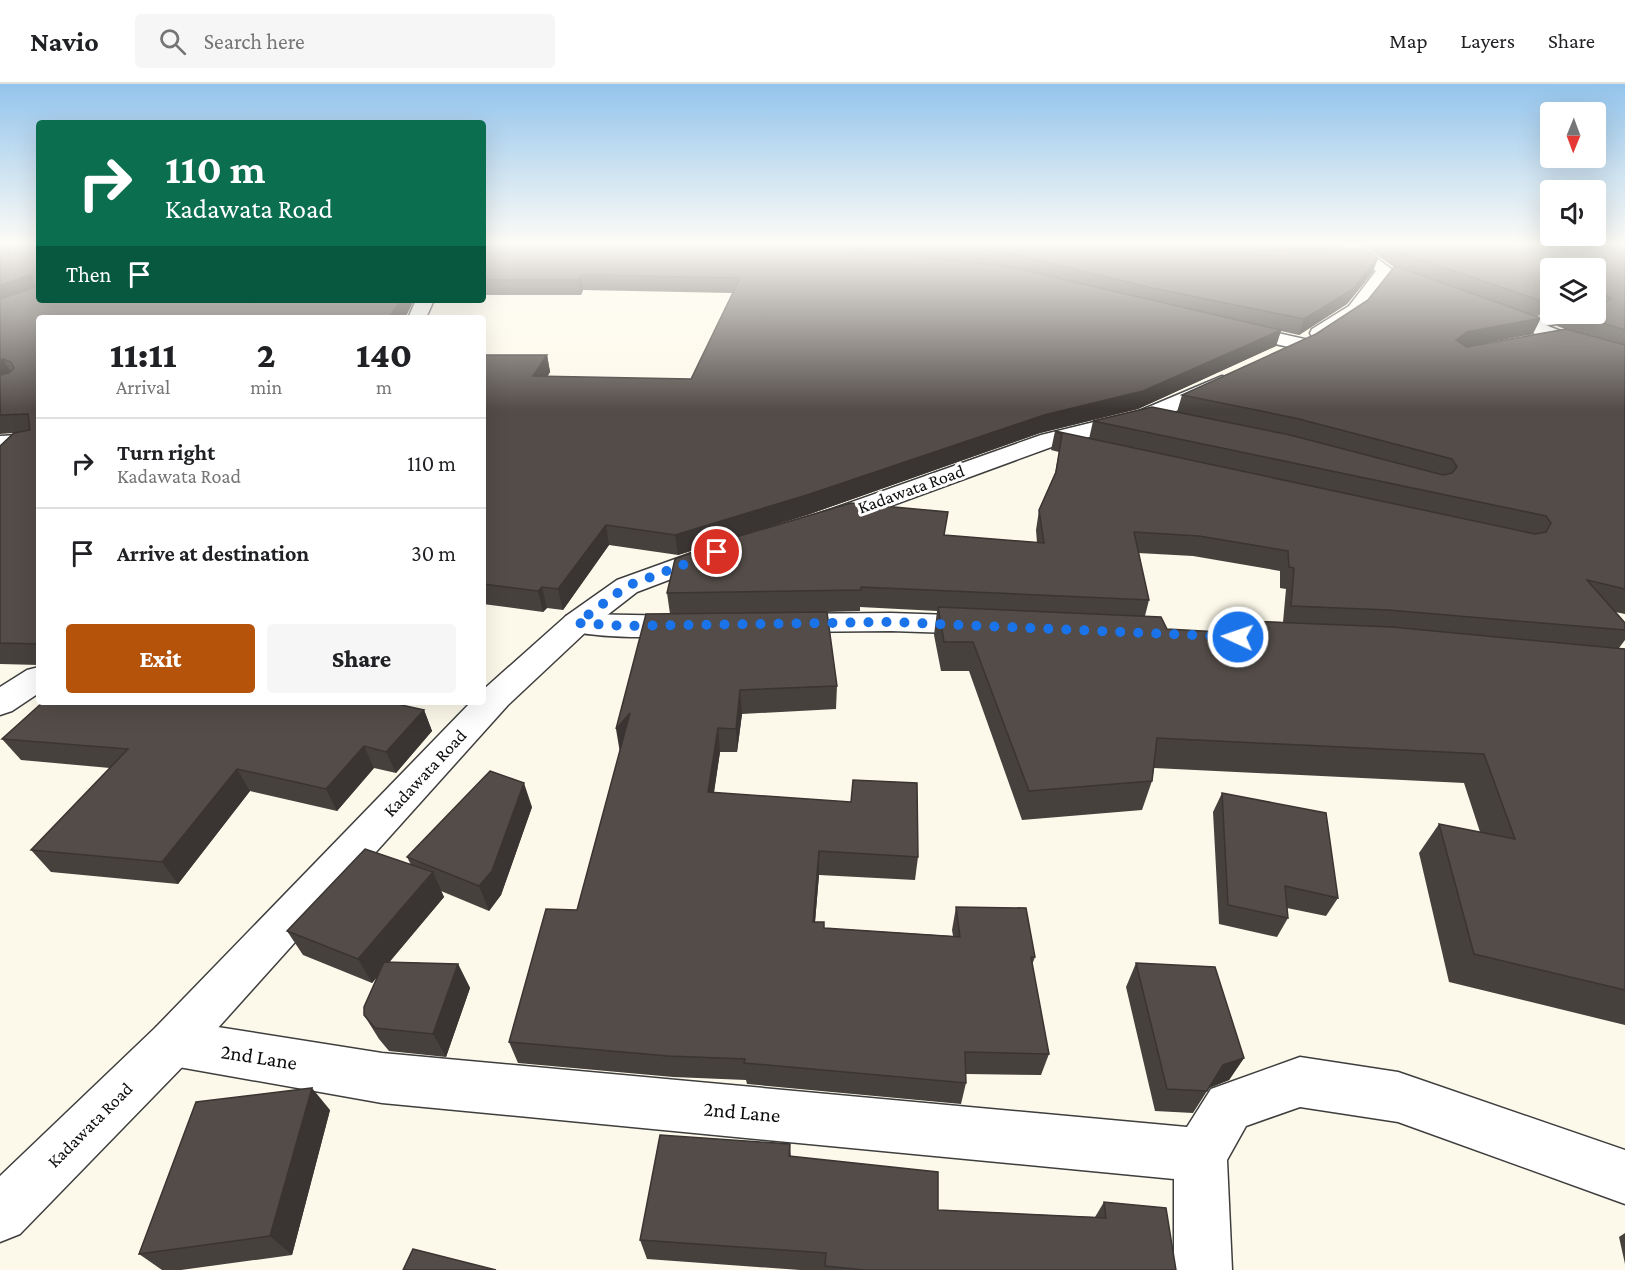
<!DOCTYPE html>
<html lang="en">
<head>
<meta charset="utf-8">
<style>
	:root { --surface:#fff; --page:#f6f6f6; --text:#202124; --muted:#757577; --line:#e0e0e0; --accent:#b45309 }
	body { margin:0; font-family:"Crimson Pro",serif; background:var(--page); color:var(--text); height:100vh; display:flex; flex-direction:column; font-size:22px; white-space:nowrap }
	* { box-sizing:border-box; margin:0 }
	p { font-size:20px; color:var(--muted) }
	.icon { flex:none; width:33px; height:33px; fill:none; stroke:currentColor; stroke-width:2; stroke-linecap:round; stroke-linejoin:round }
	.map { position:relative; flex:1; overflow:hidden }
	.drawer { position:absolute; left:36px; top:231px; width:450px; height:390px; display:flex; flex-direction:column; background:var(--surface); border-radius:6px; box-shadow:0 6px 24px #0002 }
	.drawer>* { flex:none }
	.top-card { position:absolute; left:36px; top:36px; width:450px; height:183px; border-radius:6px; box-shadow:0 6px 24px #0002; background:#0b6e4f; color:#fff; overflow:hidden }
	.needle { width:39px; rotate:181deg }
	.buttons { position:absolute; left:1540px; top:18px; display:grid; gap:12px }
	.buttons a { display:grid; place-items:center; width:66px; height:66px; border-radius:6px; background:var(--surface); box-shadow:0 6px 24px #0002; font-size:30px }
	.pin { position:absolute; display:grid; place-items:center; width:51px; height:51px; color:#fff; margin:-26px; border:3px solid #fff; border-radius:50%; box-shadow:0 2px 6px #0007 }
	.me { position:absolute; width:66px; margin:-33px; rotate:273deg; stroke-linejoin:round; filter:drop-shadow(0 0 4px #0008) }
	.turn { display:flex; align-items:center; gap:21px; height:126px; padding:0 30px; font-size:27px }
	.turn .icon { width:78px; height:78px; stroke-width:2.5 }
	.turn b { display:block; font-size:42px; line-height:51px }
	.then { display:flex; align-items:center; height:57px; padding:0 30px; background:#0003; gap:12px; font-size:22px }
	.eta { display:flex; justify-content:space-evenly; align-items:center; height:102px; text-align:center }
	.eta b { font-size:36px; font-weight:800; line-height:42px }
	.button { display:flex; gap:12px; margin-top:auto; padding:12px 30px }
	.button a { flex:1; height:69px; border-radius:6px; background:var(--accent); color:#fff; font-size:24px; font-weight:800; line-height:69px; text-align:center }
	.button a+a { background:var(--page); color:var(--text) }
	ul { padding:0; list-style:none }
	li { display:flex; align-items:center; gap:18px; height:90px; padding:0 30px; border-top:2px solid var(--line) }
	li div { flex:1 }
	li b { display:block; font-size:22px }
	li em { font-style:normal }
	header { display:flex; align-items:center; gap:36px; box-sizing:border-box; height:84px; padding:0 30px; background:var(--surface); border-bottom:2px solid var(--line) }
	header strong { font-size:28px }
	nav { display:flex; gap:33px; margin-inline-start:auto; font-size:21px }
	.search { width:420px; height:54px; background:var(--page); display:flex; align-items:center; gap:15px; box-sizing:border-box; padding:0 21px; border-radius:6px; color:var(--muted); font-size:22px }
	.map>svg:first-child { display:block }
	.lines { fill:none; stroke-linecap:round; stroke-linejoin:round }
	.minor-casing { stroke:#3e3e3e; stroke-width:3 }
	.tertiary-casing { stroke:#3e3e3e; stroke-width:3 }
	.minor { fill:#fff; fill-rule:evenodd }
	.tertiary { fill:#fff; fill-rule:evenodd }
	.wall { fill:#47413e; fill-rule:evenodd }
	.shaded-wall { fill:#3a3532 }
	.building { fill:#534c48; stroke:#3a3532; stroke-width:1.5 }
	.route { stroke:#1a73e8; stroke-width:10; stroke-dasharray:0 18 }
	.labels { text-anchor:middle; stroke-width:6; stroke-linejoin:round; paint-order:stroke }
	.street-label { font-size:18px; fill:#0b0b0b; stroke:#fff }
	.near-street-label { font-size:21px; fill:#0b0b0b; stroke:#fff }
</style>
</head>
<body>
<header>
<strong>Navio</strong>
<div class="search"><svg class="icon" aria-label="search" viewBox="0 0 24 24"><circle cx="10" cy="10" r="6"/><path d="M15 15l6 6"/></svg>Search here</div>
<nav><a>Map</a><a>Layers</a><a>Share</a></nav>
</header>
<div class="map">
<svg width="1625" height="1186" viewBox="0 0 1625 1186">
	<rect width="100%" height="100%" fill="#fdf9ea"/>
	<g class="lines">
		<g class="minor-casing">
			<g id="minor">
				<polygon points="416,216 434,216 426,234 408,234"/>
				<path d="M 1596,226 L 1600,230 L 1591,235 L 1530,244 L 1521,239 C 1530,227 1580,230 1596,230 Z"/>
				<polygon points="1233,239 1309,256 1312,260 1302,266 1226,249 1224,245 1226,241"/>
				<polygon points="39,350 39,364 0,366 0,352"/>
				<polygon points="891,529 980,532 991,534 995,541 991,548 980,550 891,547 785,548 774,546 770,539 774,532 785,530"/>
				<path d="M 577,530 L 686,532 L 697,534 L 701,541 L 697,548 C 666,556 598,554 566,546 L 562,539 L 566,532 Z"/>
				<polygon points="39,583 39,609 12,627 0,631 0,603 27,586"/>
				<polygon points="173,936 382,969 1187,1043 1211,1005 1300,973 1398,988 1625,1066 1625,1120 1398,1038 1300,1023 1246,1042 1227,1076 1232,1186 1174,1186 1174,1095 382,1019 173,982 156,975 149,959 156,943"/>
			</g>
		</g>
		<g class="tertiary-casing">
			<g id="tertiary">
				<polygon points="1340,160 1357,160 1397,189 1388,194 1361,230 1326,253 1312,253 1310,249 1312,245 1349,222 1376,187"/>
				<polygon points="1494,221 1566,249 1625,266 1625,278 1552,257 1488,230 1485,226 1488,222"/>
				<polygon points="1222,292 1229,294 1232,298 1229,302 1155,337 1057,361 836,442 827,444 818,442 814,436 818,430 1041,351 1139,327"/>
				<polygon points="714,461 724,463 728,469 724,475 637,508 588,546 508,621 190,975 20,1150 0,1158 0,1092 156,943 471,618 483,618 484,605 566,532 617,496"/>
			</g>
		</g>
		<use href="#minor" class="minor"/>
		<use href="#tertiary" class="tertiary"/>
	</g>
	<g class="wall">
		<polygon points="0,160 39,160 39,216 414,216 405,234 39,234 39,581 0,580 0,362 13,349 0,350"/>
		<polygon points="483,160 961,177 820,162 774,160 1345,160 1343,164 1373,188 1347,220 1299,251 1281,247 1276,262 1138,325 1040,349 810,430 678,471 609,461 563,526 547,524 543,528 483,520 483,271 547,271 550,288 547,293 691,295 733,209 583,206 581,211 483,211"/>
		<path d="M 1360,160 L 1625,160 L 1625,530 L 1615,528 L 1625,539 L 1625,556 L 1619,564 L 1625,565 L 1625,941 L 1449,898 L 1419,769 L 1439,740 L 1480,748 L 1464,699 L 1154,684 L 1152,697 L 1142,726 L 1022,736 L 969,587 L 941,587 L 934,551 L 937,527 L 860,523 L 860,527 L 827,528 L 837,602 L 836,625 L 742,630 L 737,668 L 720,668 L 714,709 L 918,773 L 915,796 L 819,791 L 815,838 L 824,844 L 953,852 L 952,846 L 956,823 L 1035,873 L 1032,881 L 1049,970 L 1041,991 L 966,990 L 966,999 L 961,1020 L 747,1000 L 746,996 L 673,993 L 518,979 L 509,958 L 577,826 L 670,530 L 667,509 L 945,451 L 1037,459 L 1036,446 L 1039,426 L 1055,389 L 1059,368 L 1051,366 L 1055,347 L 1089,355 L 1093,337 L 1177,328 L 1182,311 L 1316,250 L 1368,216 L 1394,183 ZM 1551,184 L 1596,184 L 1596,230 L 1564,230 L 1557,242 L 1565,245 L 1466,263 L 1533,250 L 1533,231 L 1561,230 L 1551,230 ZM 1138,469 L 1193,472 L 1280,487 L 1280,504 L 1286,505 L 1283,538 L 1249,537 L 1244,549 L 1167,545 L 1145,532 L 1149,516 Z"/>
		<polygon points="424,626 432,647 396,689 374,684 337,727 250,707 178,800 51,788 31,766 110,684 21,676 2,655"/>
		<polygon points="1222,709 1338,814 1326,832 1287,824 1288,834 1277,853 1219,840 1213,728"/>
		<polygon points="532,723 501,811 489,827 441,807 444,813 389,878 458,880 470,904 446,973 389,967 379,955 364,931 378,892 372,899 303,871 287,847 411,781 407,773"/>
		<polygon points="1136,879 1244,974 1229,996 1209,1004 1193,1029 1155,1027 1126,903"/>
		<polygon points="330,1026 292,1171 181,1186 162,1186 139,1170"/>
		<polygon points="790,1060 791,1073 938,1126 1095,1133 1104,1118 1176,1186 800,1186 647,1175 640,1156"/>
		<polygon points="1625,1149 1625,1180 1619,1153"/>
	</g>
	<g class="shaded-wall">
		<polygon points="1194,160 1201,160 1199,169 1192,161"/>
		<polygon points="1378,174 1373,188 1347,220 1299,251 1304,235"/>
		<polygon points="32,190 33,199 37,206 0,219 0,201"/>
		<polygon points="581,191 583,206 581,211 578,196"/>
		<polygon points="402,216 414,216 405,234 388,234"/>
		<polygon points="1541,234 1533,250 1459,264 1456,256 1467,248"/>
		<polygon points="1281,246 1276,262 1138,325 1040,349 810,430 678,471 675,451"/>
		<polygon points="547,271 550,288 537,310 533,292"/>
		<polygon points="3,275 13,292 0,295 0,276"/>
		<polygon points="606,441 609,461 563,526 558,505"/>
		<polygon points="542,503 547,524 543,528 538,507"/>
		<polygon points="740,606 742,630 737,668 736,645"/>
		<polygon points="424,626 432,647 396,689 386,668"/>
		<polygon points="630,629 620,669 616,645"/>
		<polygon points="718,644 720,668 710,732 708,708"/>
		<polygon points="364,662 374,684 337,727 326,705"/>
		<polygon points="237,685 250,707 178,800 162,778"/>
		<polygon points="524,699 532,723 501,811 489,827 479,802"/>
		<polygon points="819,767 819,791 813,861 813,838"/>
		<polygon points="433,788 444,813 372,899 358,875"/>
		<polygon points="458,880 470,904 446,973 433,950"/>
		<polygon points="1244,974 1229,996 1209,1004 1223,981"/>
		<polygon points="312,1004 330,1026 292,1171 270,1152"/>
	</g>
	<g class="building">
		<polygon points="0,160 39,160 39,216 402,216 388,234 39,234 39,560 0,559 0,362 14,349 30,346 28,330 0,331 0,291 9,289 14,284 11,278 3,275 0,276 0,215 37,203 38,201 33,199 32,190 0,201"/>
		<polygon points="483,160 767,160 820,162 1005,182 1281,246 1143,307 1044,331 810,410 675,451 606,441 558,505 542,503 538,507 483,500 483,271 547,271 533,292 691,295 740,194 581,191 578,196 483,196"/>
		<polygon points="933,160 1194,160 1192,161 1203,169 1364,164 1378,174 1353,205 1304,235 1152,204 1005,168"/>
		<polygon points="1386,160 1625,160 1625,246 1574,230 1596,230 1596,222 1601,221 1611,215 1604,209 1602,212 1596,213 1596,184 1551,184 1551,215 1539,216 1398,168"/>
		<polygon points="1395,182 1541,234 1467,248 1456,256 1467,263 1566,245 1625,261 1625,505 1587,496 1625,539 1625,546 1388,526 1291,522 1294,484 1289,483 1288,467 1199,452 1134,448 1149,516 861,503 861,506 667,509 675,475 726,456 851,419 948,428 944,451 1044,459 1039,426 1056,388 1062,350 1055,347 1535,450 1546,448 1551,439 1546,432 1093,337 1152,323 1290,351 1443,391 1452,389 1457,383 1452,375 1295,334 1182,311 1316,250 1368,216"/>
		<polygon points="938,523 1161,533 1167,545 1256,550 1249,537 1392,543 1625,565 1625,906 1474,870 1439,740 1515,755 1484,670 1157,654 1152,697 1029,707 973,558 944,558"/>
		<polygon points="827,528 837,602 740,606 736,645 718,644 708,708 851,718 853,696 917,699 918,773 819,767 813,838 824,838 824,844 960,853 956,823 1026,824 1035,873 1031,873 1049,970 965,968 966,999 744,979 745,975 668,972 509,958 546,825 577,826 630,629 616,645 646,530"/>
		<polygon points="43,618 388,618 424,626 386,668 364,662 326,705 237,685 162,778 31,766 128,665 2,655"/>
		<polygon points="490,687 524,699 492,787 479,802 407,773"/>
		<polygon points="1222,709 1326,729 1338,814 1285,802 1288,834 1228,821"/>
		<polygon points="365,765 433,788 358,875 287,847"/>
		<polygon points="384,878 458,880 433,950 375,944 364,931 364,923"/>
		<polygon points="1136,879 1215,883 1244,974 1223,981 1207,1007 1167,1005"/>
		<polygon points="312,1004 270,1152 139,1170 196,1018"/>
		<polygon points="660,1051 790,1060 789,1072 938,1088 938,1126 1106,1134 1104,1118 1166,1124 1176,1186 865,1186 825,1182 826,1169 640,1156"/>
		<polygon points="413,1165 496,1186 403,1186"/>
	</g>
	<linearGradient id="sky" x2="0" y2="1"><stop stop-color="#93c4ec"/><stop offset="0.49" stop-color="#fefcf6"/><stop offset="1" stop-color="#fefcf6" stop-opacity="0"/></linearGradient>
	<rect width="1625" height="326" fill="url(#sky)"/>
	<g class="lines">
		<polyline class="route" points="717,468 627,502 577,539 625,542 891,538 1238,553"/>
	</g>
	<g class="labels">
		<g class="street-label">
			<text transform="translate(911 405) rotate(-20)" y="6">Kadawata Road</text>
			<text transform="translate(425 689) rotate(-47)" y="6">Kadawata Road</text>
			<text transform="translate(90 1041) rotate(-45)" y="6">Kadawata Road</text>
		</g>
		<g class="near-street-label">
			<text transform="translate(259 973) rotate(9)" y="7">2nd Lane</text>
			<text transform="translate(742 1028) rotate(5)" y="7">2nd Lane</text>
		</g>
	</g>
</svg>
<div class="buttons">
<a><svg class="needle" viewBox="-14 -14 28 28"><path d="M0-13l5 13h-10z" fill="#e53935"/><path d="M0 13l5-13h-10z" fill="#757577"/></svg></a>
<a><svg class="icon" aria-label="sound" viewBox="0 0 24 24"><path d="M4 9h4l5-4v14l-5-4H4zM17 9q2 3 0 6"/></svg></a>
<a><svg class="icon" aria-label="layers" viewBox="0 0 24 24"><path d="M12 4l9 5-9 5-9-5zM3 14l9 5 9-5"/></svg></a>
</div>
<div class="pin" style="left:717px;top:468px;background:#d93025"><svg class="icon" aria-label="arrive" viewBox="0 0 24 24"><path d="M6 21V4h12l-3 4 3 4H6"/></svg></div>
<svg class="me" style="left:1238px;top:553px" viewBox="-20 -20 40 40"><circle r="17" fill="#1a73e8" stroke="#fff" stroke-width="3"/><path d="M0-11L8 9 0 5-8 9z" fill="#fff"/></svg>
<div class="top-card">
<div class="turn"><svg class="icon" aria-label="right" viewBox="0 0 24 24"><path d="M7 20v-9h11M14 6l5 5-5 5"/></svg><div><b>110 m</b>Kadawata Road</div></div>
<div class="then">Then<svg class="icon" aria-label="arrive" viewBox="0 0 24 24"><path d="M6 21V4h12l-3 4 3 4H6"/></svg></div>
</div>
<section class="drawer">
<div class="eta">
<div><b>11:11</b><p>Arrival</p></div>
<div><b>2</b><p>min</p></div>
<div><b>140</b><p>m</p></div>
</div>
<ul>
<li><svg class="icon" aria-label="right" viewBox="0 0 24 24"><path d="M7 20v-9h11M14 6l5 5-5 5"/></svg><div><b>Turn right</b><p>Kadawata Road</p></div><em>110 m</em></li>
<li><svg class="icon" aria-label="arrive" viewBox="0 0 24 24"><path d="M6 21V4h12l-3 4 3 4H6"/></svg><div><b>Arrive at destination</b></div><em>30 m</em></li>
</ul>
<div class="button"><a>Exit</a><a>Share</a></div>
</section>
</div>
</body>
</html>
